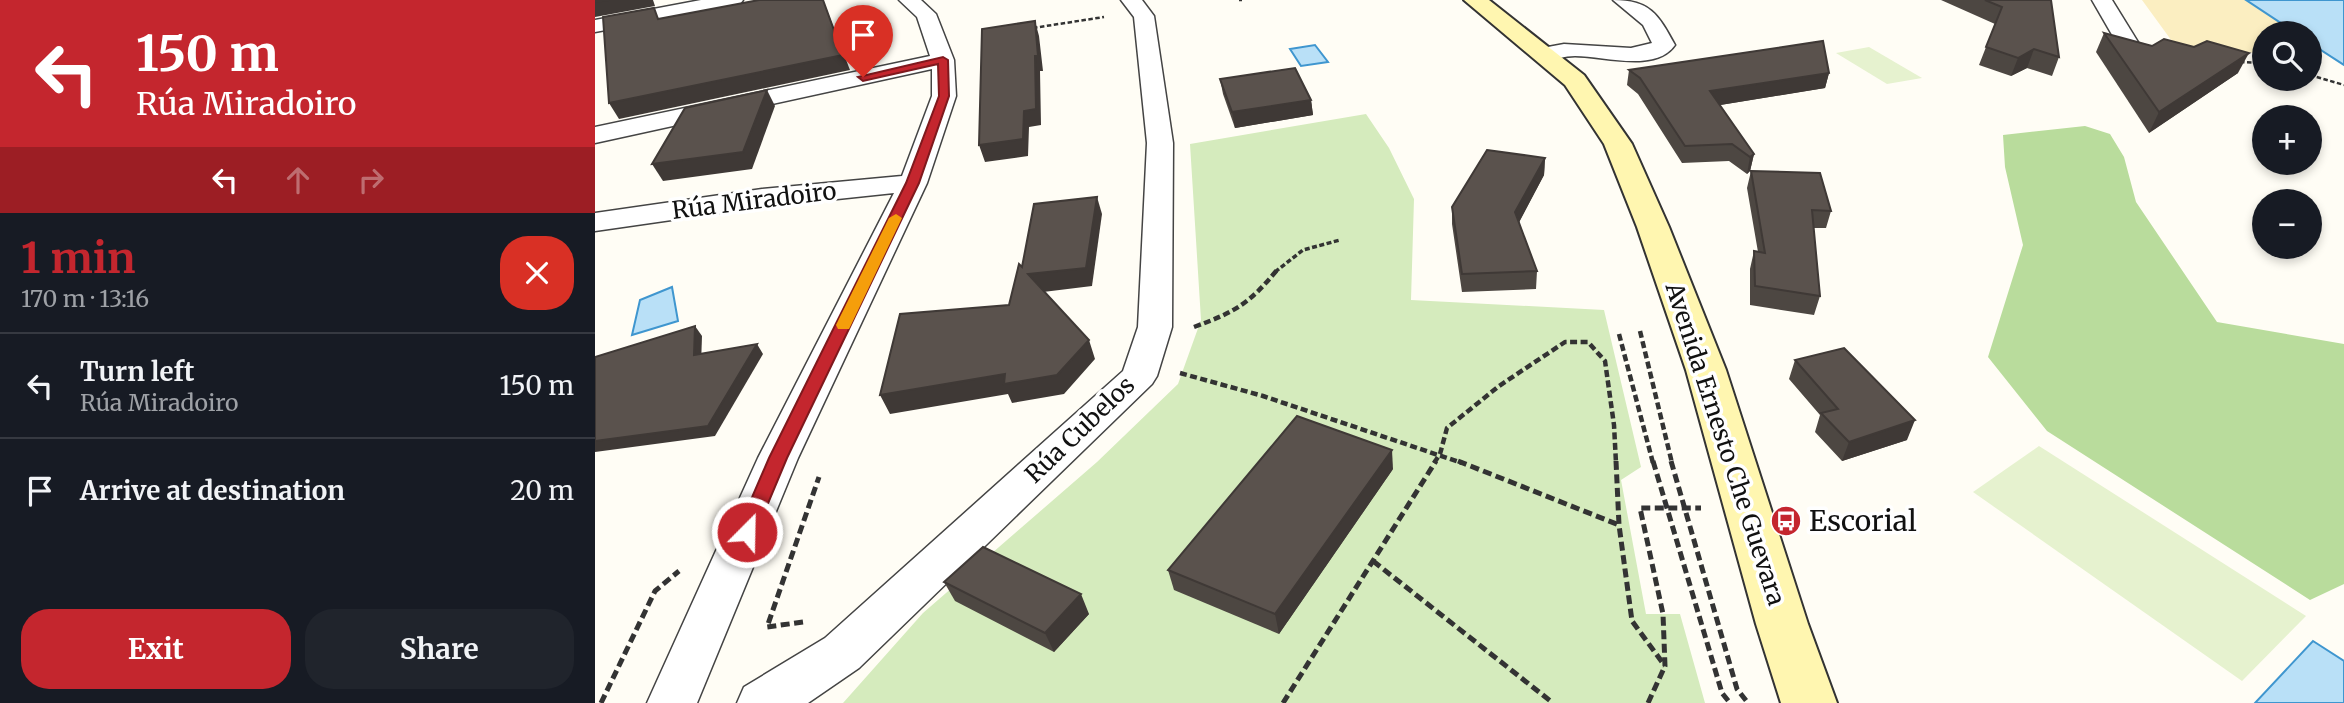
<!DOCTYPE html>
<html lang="en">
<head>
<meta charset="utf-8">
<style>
	:root { --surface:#171b24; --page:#20242c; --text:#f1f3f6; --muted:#9ea1a6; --line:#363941; --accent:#c4262e }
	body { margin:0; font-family:Merriweather,serif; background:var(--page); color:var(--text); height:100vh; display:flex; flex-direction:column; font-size:26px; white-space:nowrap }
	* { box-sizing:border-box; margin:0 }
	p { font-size:23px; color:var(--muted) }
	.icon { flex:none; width:38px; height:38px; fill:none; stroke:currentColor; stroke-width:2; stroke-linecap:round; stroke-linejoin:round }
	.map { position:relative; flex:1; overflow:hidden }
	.drawer { display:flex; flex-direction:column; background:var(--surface); width:595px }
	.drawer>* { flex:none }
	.banner { background:#c4262e; color:#fff; overflow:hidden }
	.fabs { position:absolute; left:1657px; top:21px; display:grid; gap:14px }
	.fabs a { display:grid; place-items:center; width:70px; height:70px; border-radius:50%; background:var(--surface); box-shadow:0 4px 10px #0003; font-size:35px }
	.pin { position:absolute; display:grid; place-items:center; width:60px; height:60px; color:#fff; margin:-72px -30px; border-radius:50% 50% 50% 0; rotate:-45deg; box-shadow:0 0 7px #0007 }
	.pin .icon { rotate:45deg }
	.me { position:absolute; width:77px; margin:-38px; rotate:23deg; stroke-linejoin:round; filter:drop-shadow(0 0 5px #0008) }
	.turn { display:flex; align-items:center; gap:24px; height:147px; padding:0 21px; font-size:32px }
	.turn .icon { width:91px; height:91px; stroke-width:2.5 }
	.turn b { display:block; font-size:49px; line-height:60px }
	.lanes { display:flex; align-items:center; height:66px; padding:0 21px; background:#0003; justify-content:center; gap:35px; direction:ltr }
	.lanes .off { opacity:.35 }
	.round { display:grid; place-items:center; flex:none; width:74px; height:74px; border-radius:28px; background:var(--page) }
	.head { display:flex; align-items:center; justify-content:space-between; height:119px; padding:0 21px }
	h1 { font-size:42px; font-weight:700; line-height:52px; color:var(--accent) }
	.cta { display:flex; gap:14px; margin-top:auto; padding:14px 21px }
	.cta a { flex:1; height:80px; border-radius:28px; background:var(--accent); color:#fff; font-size:28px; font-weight:700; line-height:80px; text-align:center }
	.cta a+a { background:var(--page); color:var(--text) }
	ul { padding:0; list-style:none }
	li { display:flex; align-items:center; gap:21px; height:105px; padding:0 21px; border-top:2px solid var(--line) }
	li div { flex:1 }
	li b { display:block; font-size:26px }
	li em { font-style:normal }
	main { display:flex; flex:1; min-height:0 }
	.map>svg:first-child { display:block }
	.green { fill:#d5ebbd }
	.forest { fill:#b9dc9c }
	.sand { fill:#fbeec1 }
	.pitch { fill:#e6f2cf }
	.water { fill:#b9e0f7; stroke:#3f96cf; stroke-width:2 }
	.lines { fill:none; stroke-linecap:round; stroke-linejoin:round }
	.street-casing { stroke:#444; stroke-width:3 }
	.secondary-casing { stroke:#333; stroke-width:4 }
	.path-far3 { stroke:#333; stroke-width:2.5; stroke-dasharray:4.5 2.5; stroke-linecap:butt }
	.path-far2 { stroke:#333; stroke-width:3.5; stroke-dasharray:5 2.5; stroke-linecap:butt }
	.path-far1 { stroke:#333; stroke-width:4.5; stroke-dasharray:7 3.5; stroke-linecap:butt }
	.path { stroke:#333; stroke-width:5; stroke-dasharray:9 4.5; stroke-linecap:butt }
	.street { fill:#fff; fill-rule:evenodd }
	.secondary { fill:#fff6b0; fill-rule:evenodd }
	.wall { fill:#4d4742 }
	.shaded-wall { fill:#3f3936 }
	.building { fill:#5a524d; stroke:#3f3936; stroke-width:2 }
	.route { fill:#c4262e; stroke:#7f191e; stroke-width:2 }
	.slow { fill:#f59e0b }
	.labels { text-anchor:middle; stroke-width:7; stroke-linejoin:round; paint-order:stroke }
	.street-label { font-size:24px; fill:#111; stroke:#fff }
	.near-poi-label { font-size:28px; fill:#111; stroke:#fff; text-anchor:start }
</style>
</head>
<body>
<main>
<section class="drawer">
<div class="banner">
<div class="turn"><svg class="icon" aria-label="left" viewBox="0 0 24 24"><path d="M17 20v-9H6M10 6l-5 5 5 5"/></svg><div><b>150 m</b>Rúa Miradoiro</div></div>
<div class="lanes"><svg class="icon" aria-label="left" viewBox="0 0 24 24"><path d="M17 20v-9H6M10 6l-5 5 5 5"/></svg><svg class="icon off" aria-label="ahead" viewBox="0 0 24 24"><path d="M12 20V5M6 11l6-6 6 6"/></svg><svg class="icon off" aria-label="right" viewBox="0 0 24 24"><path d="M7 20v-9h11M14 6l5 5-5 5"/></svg></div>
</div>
<div class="head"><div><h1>1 min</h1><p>170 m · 13:16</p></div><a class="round" style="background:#d93025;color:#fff"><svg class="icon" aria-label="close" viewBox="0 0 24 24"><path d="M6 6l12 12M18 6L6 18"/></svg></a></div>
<ul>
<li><svg class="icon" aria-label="left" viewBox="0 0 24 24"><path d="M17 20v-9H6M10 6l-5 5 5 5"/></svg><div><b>Turn left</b><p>Rúa Miradoiro</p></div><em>150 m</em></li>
<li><svg class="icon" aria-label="arrive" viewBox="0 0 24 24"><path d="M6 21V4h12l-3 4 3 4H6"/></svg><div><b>Arrive at destination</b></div><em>20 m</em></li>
</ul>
<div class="cta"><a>Exit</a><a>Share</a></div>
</section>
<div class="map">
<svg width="1749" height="703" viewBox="0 0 1749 703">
	<rect width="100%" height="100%" fill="#fffdf5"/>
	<polygon class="green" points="771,114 794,148 819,199 816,300 1009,310 1046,467 1026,480 1051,614 1085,614 1110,703 248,703 328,613 502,462 583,384 606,320 595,144"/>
	<polygon class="forest" points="1490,126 1515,134 1529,157 1541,202 1622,322 1749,344 1749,584 1715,600 1452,431 1393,357 1428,245 1410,167 1408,135"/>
	<polygon class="sand" points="1547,0 1651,0 1701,33 1670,33 1669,54 1579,44"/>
	<g class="pitch">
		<polygon points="1274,47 1327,78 1292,84 1241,53"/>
		<polygon points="1444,446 1711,616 1647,681 1378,492"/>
	</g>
	<g class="water">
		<polygon points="1651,0 1749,0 1749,65 1715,43 1715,33 1701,33"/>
		<polygon points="720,45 733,62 706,66 695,49"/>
		<polygon points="77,287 83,321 37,335 45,300"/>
		<polygon points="1718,641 1749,661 1749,703 1660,703"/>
	</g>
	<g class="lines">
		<g class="street-casing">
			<g id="street">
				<polygon points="106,0 148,0 145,4 138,6 0,32 0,20"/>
				<polygon points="304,0 326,0 341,14 359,60 361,96 332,183 203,458 102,703 52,703 163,458 299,193 167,207 0,231 0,213 167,189 307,176 337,96 337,69 0,143 0,127 335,56 322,17"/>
				<polygon points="526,0 547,0 559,16 578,143 577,327 562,376 557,384 264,668 213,703 142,703 149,687 230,638 528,371 543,327 552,143 539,17"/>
				<path d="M 1018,0 C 1055,0 1063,14 1080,45 C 1061,73 1008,56 980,56 C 967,56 955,62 942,59 L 939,54 L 942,49 L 969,44 L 1036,48 L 1057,43 L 1048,25 Z"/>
				<polygon points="1497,0 1517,0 1546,47 1543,52 1527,52"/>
			</g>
		</g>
		<g class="secondary-casing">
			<polygon id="secondary" points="869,0 894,0 989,75 1037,144 1074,227 1131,370 1213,624 1242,703 1186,703 1161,624 1091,370 1042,227 1009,144 970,85"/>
		</g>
		<g class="path-far3">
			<polyline points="644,0 647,0"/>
			<polyline points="438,28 509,17"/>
			<polyline points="1645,62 1670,63"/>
			<polyline points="1715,75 1749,85"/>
		</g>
		<polyline class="path-far2" points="680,272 708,250 745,240"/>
		<g class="path-far1">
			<path d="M 599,327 C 640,312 654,304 682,270"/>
			<polyline points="1045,331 1077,463"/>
			<polyline points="1024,334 1058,463"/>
			<polyline points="585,373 668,396 867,463"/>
			<polyline points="839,463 845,454 852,428 904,386 970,342 993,342 1010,361 1019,425 1021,463"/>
		</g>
		<g class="path">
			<polyline points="863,461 1024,525"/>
			<polyline points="1021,461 1024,525 1037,621 1070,666"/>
			<polyline points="1058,461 1127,693 1135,703"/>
			<polyline points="1076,461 1142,689 1153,703"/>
			<polyline points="778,561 958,703"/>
			<polyline points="208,622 172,627 224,477"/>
			<polyline points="6,703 60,591 84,571"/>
			<polyline points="688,703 841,461"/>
			<polyline points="1053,703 1070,666 1068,614 1045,508 1106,508"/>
		</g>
		<use href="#street" class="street"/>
		<use href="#secondary" class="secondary"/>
	</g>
	<g class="wall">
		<polygon points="1346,0 1456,0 1464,57 1457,76 1432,68 1416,76 1384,65 1400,24"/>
		<polygon points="1509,33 1557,46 1643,73 1554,133 1501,52"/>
		<polygon points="1034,70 1234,73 1230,88 1125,105 1159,154 1155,171 1152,174 1134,161 1087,163 1043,94 1032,85"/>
		<polygon points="625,79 716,100 718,115 640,128 628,94"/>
		<polygon points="950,158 949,175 924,222 942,271 941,289 867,292 857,224 857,207"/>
		<polygon points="1156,171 1236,211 1231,228 1218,228 1225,296 1219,315 1155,305 1155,269 1159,251 1163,252 1152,188"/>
		<polygon points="1200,360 1312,440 1247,461 1220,432 1225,415 1194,379"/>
		<polygon points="798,469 684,634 579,590 573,570"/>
		<polygon points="349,582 494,614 459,652 360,601"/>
	</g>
	<g class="shaded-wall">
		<polygon points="14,0 58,0 60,6 0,17 0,2"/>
		<polygon points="228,0 255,70 24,119 14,103"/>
		<polygon points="440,21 444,36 448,71 445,71 446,125 434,127 433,156 390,162 384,145 429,111"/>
		<polygon points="1439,49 1432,68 1416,76 1423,58"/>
		<polygon points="1654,53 1643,73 1554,133 1564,112"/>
		<polygon points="1234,73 1230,88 1113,107 1115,91"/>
		<polygon points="172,90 180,106 157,169 68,181 57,164"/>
		<polygon points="716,100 718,115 640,128 637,112"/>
		<polygon points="1159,154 1155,171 1152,174 1155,157"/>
		<polygon points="950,158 949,175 920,230 920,212"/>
		<polygon points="502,197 507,214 497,286 440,293 433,274"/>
		<polygon points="100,326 107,336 106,365 99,355"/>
		<polygon points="494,340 500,359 469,394 417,403 413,394 295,414 285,395"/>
		<polygon points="162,344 168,354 120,436 0,452 0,441"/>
		<polygon points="1320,420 1312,440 1247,461 1254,442"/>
		<polygon points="797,450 798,469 684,634 680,614"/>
		<polygon points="486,594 494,614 459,652 450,633"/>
	</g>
	<g class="building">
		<polygon points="0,0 14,0 0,2"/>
		<polygon points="164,0 228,0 248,55 14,103 8,17 59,8 63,19"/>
		<polygon points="1390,0 1456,0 1464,57 1439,49 1423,58 1391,47 1407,7"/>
		<polygon points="440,21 443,56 440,56 441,109 429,111 428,139 384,145 387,29"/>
		<polygon points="1509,33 1557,46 1569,39 1599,47 1612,41 1654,53 1564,112"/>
		<polygon points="1228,41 1234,73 1115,91 1159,154 1155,157 1137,144 1090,146 1045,78 1034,70"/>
		<polygon points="700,68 716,100 637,112 625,79"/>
		<polygon points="172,90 148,152 57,164 90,108"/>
		<polygon points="892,150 950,158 920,212 942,271 867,274 857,207"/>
		<polygon points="1156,171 1225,173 1236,211 1217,210 1225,296 1160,286 1159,251 1170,253"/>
		<polygon points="502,197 491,268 433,274 494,340 462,375 409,384 410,374 285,395 305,314 414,305 424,264 427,267 439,204"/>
		<polygon points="100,326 99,355 162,344 113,426 0,441 0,357"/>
		<polygon points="1249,348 1320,420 1254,442 1226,413 1243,409 1200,360"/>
		<polygon points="702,416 797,450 680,614 573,570"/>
		<polygon points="388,547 486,594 450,633 349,582"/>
	</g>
	<polygon class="route" points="348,57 353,60 354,96 324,183 192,458 161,532 158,537 152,539 145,537 142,532 174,458 311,183 344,96 343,64 268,81 263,77"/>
	<polygon class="slow" points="301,214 307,218 256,325 254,329 243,329 241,325 294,218"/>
	<defs>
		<g id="bus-disc" transform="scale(1.575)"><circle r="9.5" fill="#c4262e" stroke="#fff"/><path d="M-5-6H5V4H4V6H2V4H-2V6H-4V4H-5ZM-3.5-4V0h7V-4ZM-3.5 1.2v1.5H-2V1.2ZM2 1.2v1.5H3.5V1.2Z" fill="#fff"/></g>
	</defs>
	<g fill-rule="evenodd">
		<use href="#bus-disc" x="1191" y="521"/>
	</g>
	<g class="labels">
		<g class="street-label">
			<text transform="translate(159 201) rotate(-7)" y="8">Rúa Miradoiro</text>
			<text transform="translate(485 430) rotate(-44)" y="8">Rúa Cubelos</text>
			<text transform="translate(1130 444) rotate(72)" y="8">Avenida Ernesto Che Guevara</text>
		</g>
		<g class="near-poi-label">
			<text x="1214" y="531">Escorial</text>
		</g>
	</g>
</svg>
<div class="fabs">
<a><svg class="icon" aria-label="search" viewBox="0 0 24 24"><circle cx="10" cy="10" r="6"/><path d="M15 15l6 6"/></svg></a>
<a>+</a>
<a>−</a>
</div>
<div class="pin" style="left:268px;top:77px;background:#d93025"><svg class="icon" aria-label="arrive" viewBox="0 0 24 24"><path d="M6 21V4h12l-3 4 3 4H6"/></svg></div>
<svg class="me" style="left:152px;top:532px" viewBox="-20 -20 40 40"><circle r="17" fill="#c4262e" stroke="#fff" stroke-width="3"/><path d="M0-11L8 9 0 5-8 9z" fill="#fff"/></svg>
</div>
</main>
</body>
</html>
